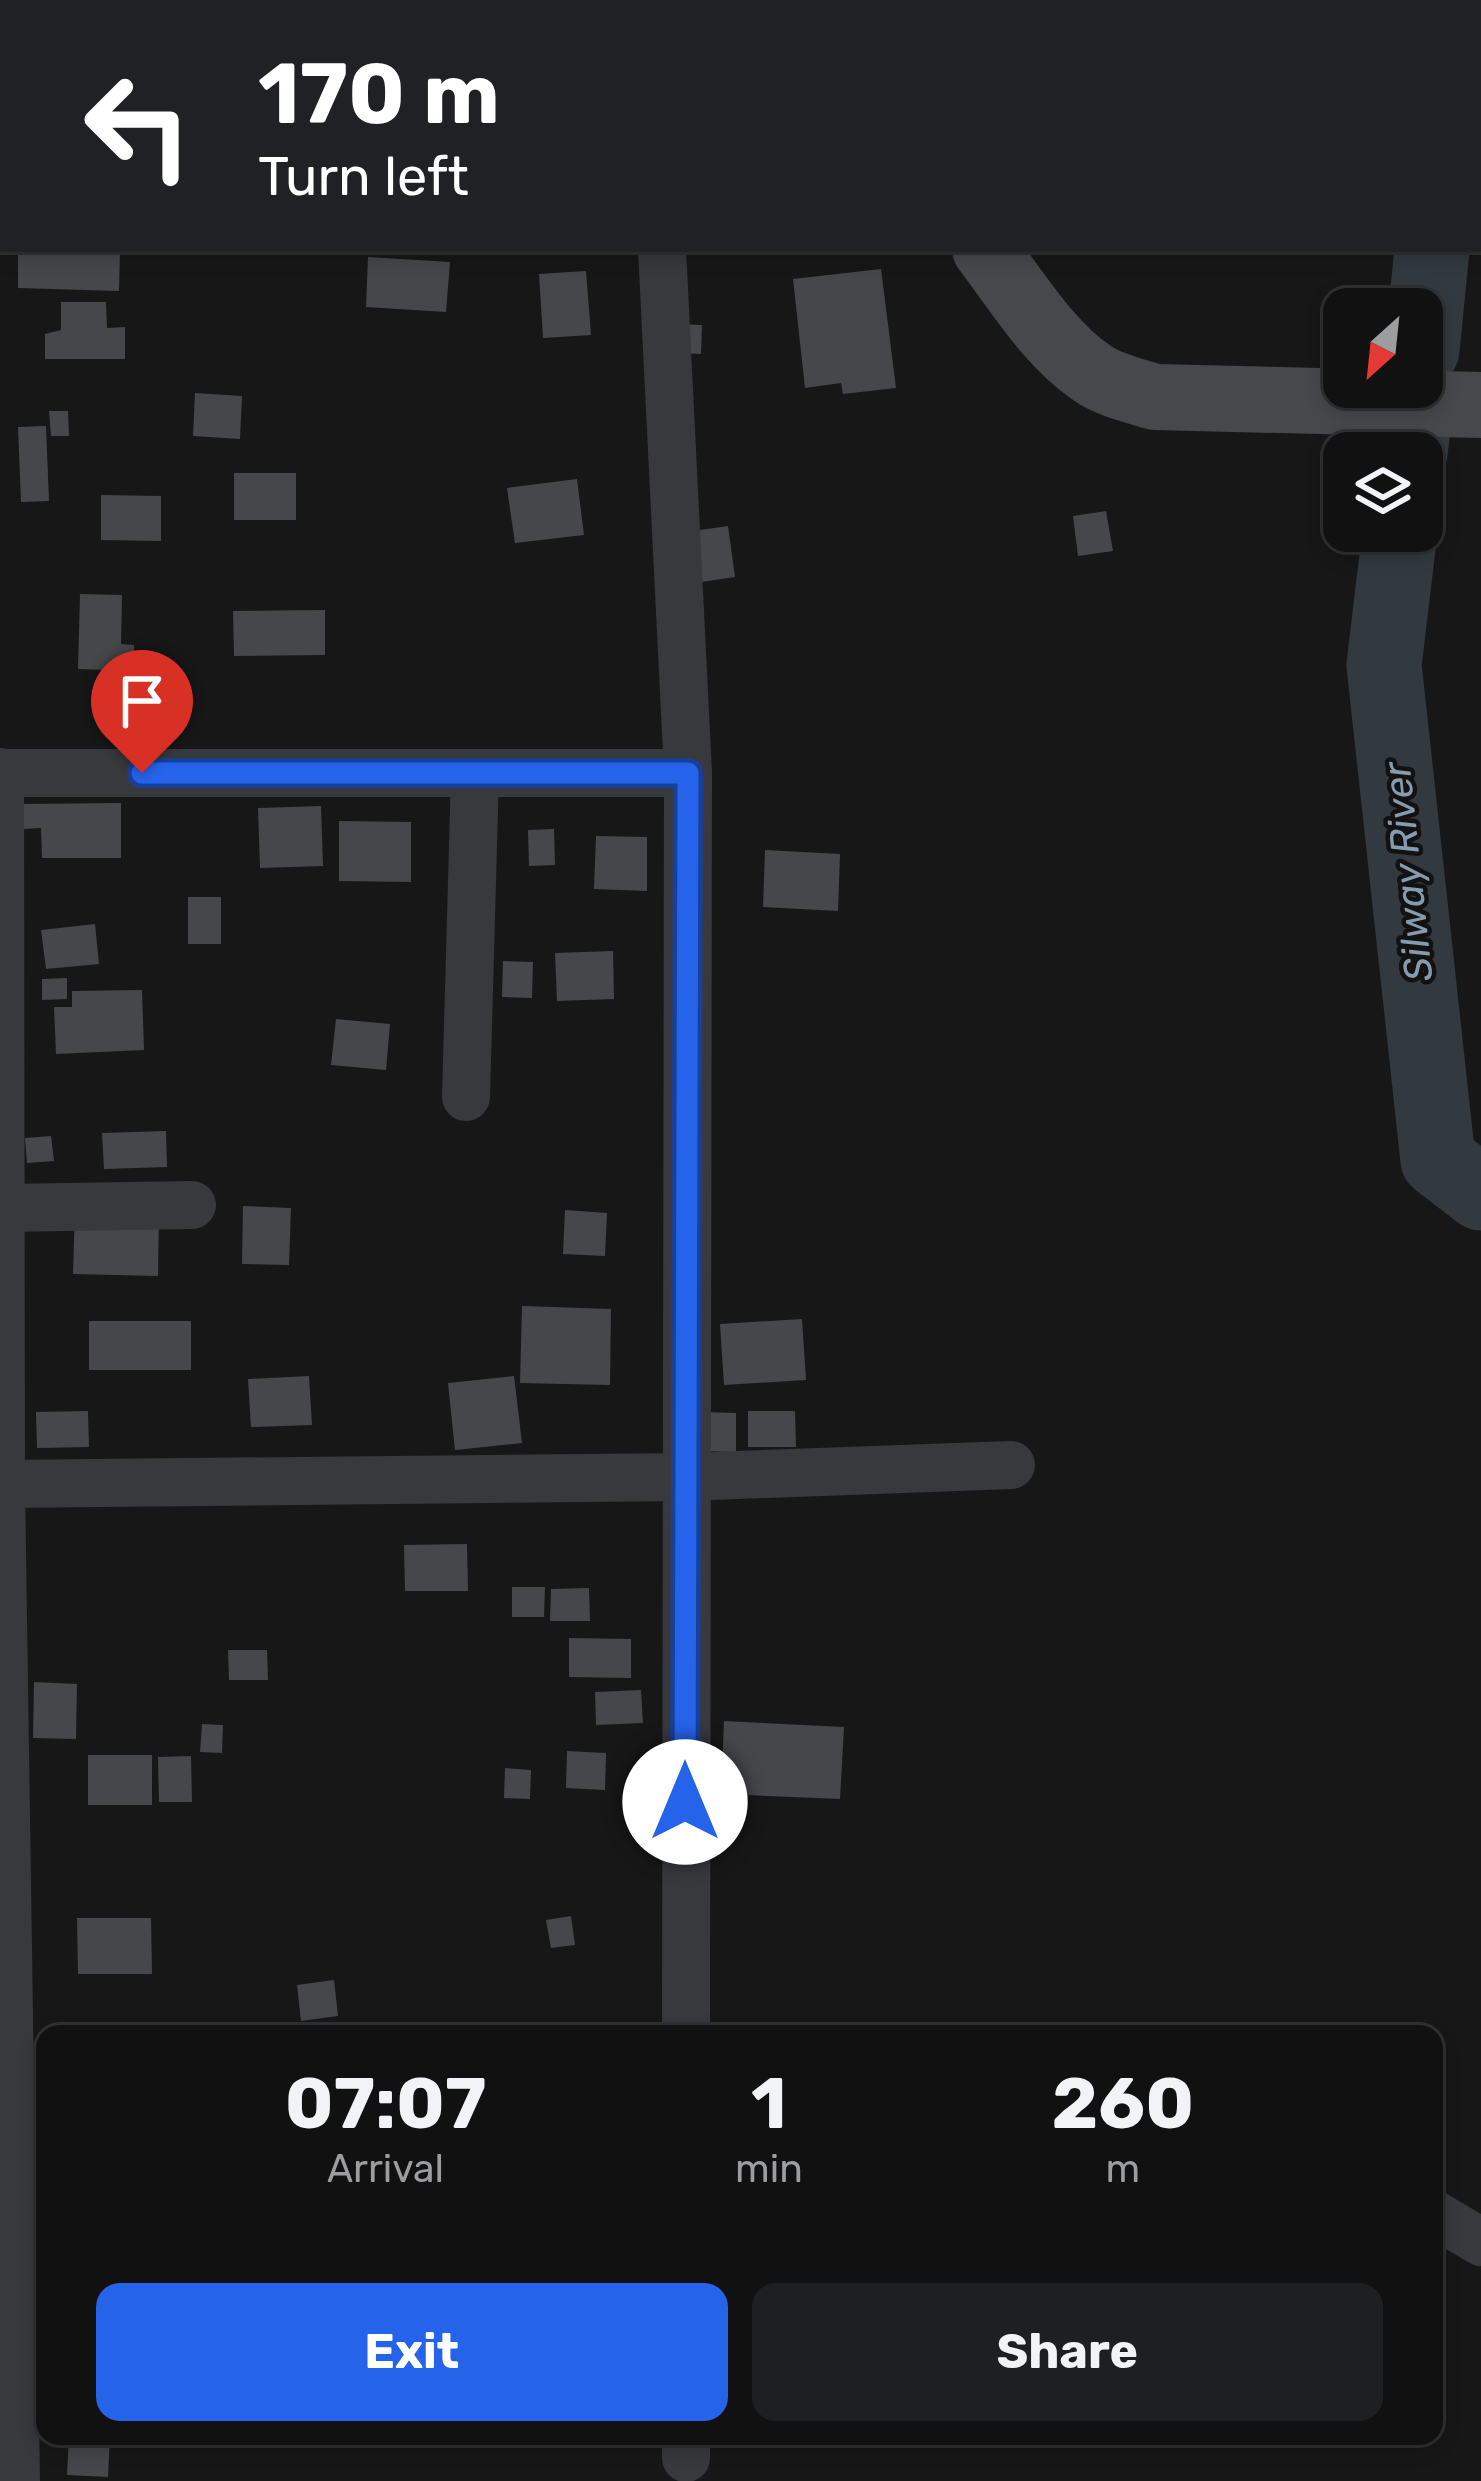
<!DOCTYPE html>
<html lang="en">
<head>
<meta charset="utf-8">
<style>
	:root { --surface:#111112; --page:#1e1f20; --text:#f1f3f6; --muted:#9c9d9f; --line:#303132; --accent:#2563eb }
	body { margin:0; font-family:Rubik,sans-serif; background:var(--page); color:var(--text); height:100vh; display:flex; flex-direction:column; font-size:45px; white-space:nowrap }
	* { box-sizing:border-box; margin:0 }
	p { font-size:39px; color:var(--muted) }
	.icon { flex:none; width:66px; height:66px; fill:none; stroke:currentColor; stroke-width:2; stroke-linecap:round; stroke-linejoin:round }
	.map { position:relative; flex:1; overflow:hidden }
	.details { position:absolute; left:36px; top:2025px; width:1407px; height:420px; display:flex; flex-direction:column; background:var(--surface); border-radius:24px; box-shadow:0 6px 18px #0003,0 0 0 3px var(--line) }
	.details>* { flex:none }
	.banner { position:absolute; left:0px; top:0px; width:1482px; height:252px; box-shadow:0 6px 18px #0003,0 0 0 3px var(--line); background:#202124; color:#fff; overflow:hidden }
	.needle { width:78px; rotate:207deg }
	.buttons { position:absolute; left:1323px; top:288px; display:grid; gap:24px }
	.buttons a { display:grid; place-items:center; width:120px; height:120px; border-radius:24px; background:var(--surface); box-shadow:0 6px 18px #0003,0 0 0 3px var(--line); font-size:60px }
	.pin { position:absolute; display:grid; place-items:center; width:102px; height:102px; color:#fff; margin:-123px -51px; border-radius:50% 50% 50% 0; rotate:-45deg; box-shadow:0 0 12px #0007 }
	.pin .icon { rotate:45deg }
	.me { position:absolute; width:132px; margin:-66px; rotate:0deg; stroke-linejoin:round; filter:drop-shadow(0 0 9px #0008) }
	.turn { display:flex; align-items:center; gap:42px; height:252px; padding:0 60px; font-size:54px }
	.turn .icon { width:156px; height:156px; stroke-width:2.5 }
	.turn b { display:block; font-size:84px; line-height:102px }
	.eta { display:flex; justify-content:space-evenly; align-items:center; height:204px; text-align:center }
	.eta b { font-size:72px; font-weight:700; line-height:84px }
	.action { display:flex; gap:24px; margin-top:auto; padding:24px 60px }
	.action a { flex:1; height:138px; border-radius:24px; background:var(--accent); color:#fff; font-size:48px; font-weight:700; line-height:138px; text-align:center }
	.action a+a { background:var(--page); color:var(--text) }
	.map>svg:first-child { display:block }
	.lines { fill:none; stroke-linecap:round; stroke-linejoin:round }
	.river { stroke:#323a40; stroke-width:75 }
	.building { fill:#46474a }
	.street { stroke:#38393d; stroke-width:48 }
	.secondary { stroke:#46484c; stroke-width:66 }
	.route-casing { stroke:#184099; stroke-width:30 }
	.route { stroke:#2563eb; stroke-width:21 }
	.labels { text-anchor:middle; stroke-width:9; stroke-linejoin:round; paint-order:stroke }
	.water-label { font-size:39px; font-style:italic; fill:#869cad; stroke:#121213 }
</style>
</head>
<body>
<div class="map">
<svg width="1481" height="2481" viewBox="0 0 1481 2481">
	<rect width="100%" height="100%" fill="#171718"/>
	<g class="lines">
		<g class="river">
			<polyline points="1454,3 1454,0"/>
			<polyline points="1422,350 1432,249"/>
			<polyline points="1410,453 1418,387"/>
			<polyline points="1400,531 1384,665 1438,1160 1481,1193"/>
		</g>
	</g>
	<g class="building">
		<polygon points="18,249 120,249 119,291 18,288"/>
		<polygon points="368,257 450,262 446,312 366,307"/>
		<polygon points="881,269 896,388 843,394 841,383 805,388 793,279"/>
		<polygon points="586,271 591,335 543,338 539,274"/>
		<polygon points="61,302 106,302 107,328 125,327 125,359 45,359 45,334 61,330"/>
		<polygon points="679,324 702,325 701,354 679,353"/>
		<polygon points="195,393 242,396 240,439 193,436"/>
		<polygon points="49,411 68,411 69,436 51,436"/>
		<polygon points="46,426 49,501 21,502 18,427"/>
		<rect x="234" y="473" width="62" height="47"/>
		<polygon points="577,479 584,535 515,543 507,488"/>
		<polygon points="101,495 161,496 161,541 101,540"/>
		<polygon points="1106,511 1113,551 1078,556 1073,516"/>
		<polygon points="728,526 735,577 701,582 693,531"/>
		<polygon points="80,594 122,595 121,644 134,645 134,671 78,669"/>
		<polygon points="325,610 325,655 234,656 233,611"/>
		<polygon points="121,803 121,858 42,858 41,828 22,829 21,804"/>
		<polygon points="321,806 323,866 260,868 258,808"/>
		<polygon points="339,821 411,822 411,882 339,881"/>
		<polygon points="554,829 555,865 529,866 528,830"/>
		<polygon points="596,836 647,837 647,891 594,889"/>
		<polygon points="765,850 840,854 838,911 763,907"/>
		<rect x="188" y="897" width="33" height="47"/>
		<polygon points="95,924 99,964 46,969 41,930"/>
		<polygon points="613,951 614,999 557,1001 555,953"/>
		<polygon points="503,961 533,962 532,998 502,997"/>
		<polygon points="67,978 67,999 42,1000 42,979"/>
		<polygon points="142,990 144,1050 56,1054 54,1007 72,1007 72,991"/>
		<polygon points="336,1019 390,1024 386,1070 331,1065"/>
		<polygon points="166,1131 167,1167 104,1169 102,1133"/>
		<polygon points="51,1136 54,1161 27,1163 25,1138"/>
		<polygon points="243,1206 291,1208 289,1265 242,1264"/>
		<polygon points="75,1208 159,1211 158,1276 73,1274"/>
		<polygon points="565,1210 607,1213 605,1256 563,1254"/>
		<polygon points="522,1306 611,1309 610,1385 520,1383"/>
		<polygon points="802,1319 806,1380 724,1385 720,1324"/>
		<rect x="89" y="1321" width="102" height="49"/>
		<polygon points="309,1376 312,1425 251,1427 248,1379"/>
		<polygon points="514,1376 522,1443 455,1450 448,1383"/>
		<polygon points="88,1411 89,1447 37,1448 36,1412"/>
		<polygon points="748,1411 795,1411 796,1447 748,1447"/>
		<polygon points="702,1412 736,1413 736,1452 702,1451"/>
		<polygon points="467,1544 468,1591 405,1591 404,1545"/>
		<polygon points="512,1587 545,1587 544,1617 512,1617"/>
		<polygon points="589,1588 590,1621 550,1621 551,1589"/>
		<polygon points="569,1638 631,1639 631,1678 569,1677"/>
		<polygon points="228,1650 267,1650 268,1680 229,1680"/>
		<polygon points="34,1682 77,1684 76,1739 33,1738"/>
		<polygon points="641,1690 643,1723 596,1725 595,1692"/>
		<polygon points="724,1721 844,1727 840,1799 721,1794"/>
		<polygon points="202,1724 223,1725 222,1753 200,1752"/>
		<polygon points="567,1751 606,1753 605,1790 566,1788"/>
		<rect x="88" y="1755" width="64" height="50"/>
		<polygon points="191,1756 192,1802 159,1802 158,1757"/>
		<polygon points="505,1768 531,1770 530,1799 504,1798"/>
		<polygon points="571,1916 575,1945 551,1948 546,1920"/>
		<polygon points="77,1918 151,1918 152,1974 78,1974"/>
		<polygon points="334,1980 338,2016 301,2021 297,1985"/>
		<polygon points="69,2436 110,2436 108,2477 67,2475"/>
	</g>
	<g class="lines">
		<g class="street">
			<polyline points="1088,3 1091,0"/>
			<polyline points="662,249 688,773 686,2034"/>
			<polyline points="0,772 1,1484 16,2481"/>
			<polyline points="0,773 688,773"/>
			<polyline points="466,1097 475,774"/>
			<polyline points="2,1208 192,1205"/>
			<polyline points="0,1484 683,1477 1011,1465"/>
			<polyline points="1434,2214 1481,2242"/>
			<polyline points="686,2436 686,2458"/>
		</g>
		<g class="secondary">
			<polyline points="667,0 674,3"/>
			<path d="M 985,249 C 1017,291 1048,343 1092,373 C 1109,385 1135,391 1155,397 L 1481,405"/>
		</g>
	</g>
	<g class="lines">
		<g class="route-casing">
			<polyline id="route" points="142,773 688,773 685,1802"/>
		</g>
		<use href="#route" class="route"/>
	</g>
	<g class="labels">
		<g class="water-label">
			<text transform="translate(1407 872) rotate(-96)" y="14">Silway River</text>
		</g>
	</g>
</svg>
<div class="buttons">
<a><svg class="needle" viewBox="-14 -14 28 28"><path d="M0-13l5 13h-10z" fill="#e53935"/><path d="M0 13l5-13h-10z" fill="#9c9d9f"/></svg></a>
<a><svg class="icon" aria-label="layers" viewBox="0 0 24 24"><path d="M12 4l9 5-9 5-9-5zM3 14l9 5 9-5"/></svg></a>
</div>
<div class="pin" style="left:142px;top:773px;background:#d93025"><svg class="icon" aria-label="arrive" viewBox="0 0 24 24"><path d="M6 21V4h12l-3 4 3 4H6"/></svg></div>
<svg class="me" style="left:685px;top:1802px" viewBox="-20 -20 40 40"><circle r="19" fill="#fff"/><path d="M0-13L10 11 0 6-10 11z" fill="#2563eb"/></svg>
<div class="banner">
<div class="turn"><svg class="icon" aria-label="left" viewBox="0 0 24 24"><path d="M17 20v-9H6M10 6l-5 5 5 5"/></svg><div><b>170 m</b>Turn left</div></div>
</div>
<section class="details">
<div class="eta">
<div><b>07:07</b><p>Arrival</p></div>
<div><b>1</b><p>min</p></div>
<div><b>260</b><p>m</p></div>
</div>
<div class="action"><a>Exit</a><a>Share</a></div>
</section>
</div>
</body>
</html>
